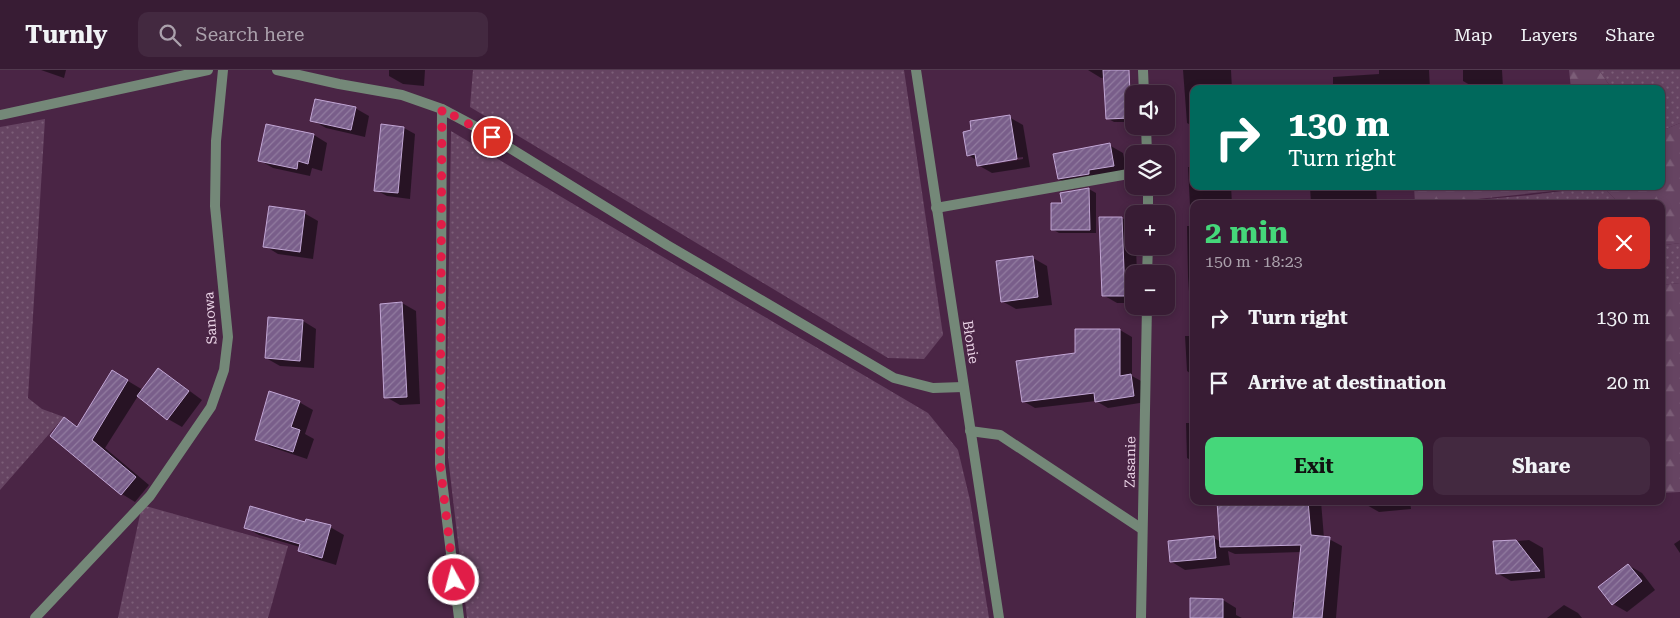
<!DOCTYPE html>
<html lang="en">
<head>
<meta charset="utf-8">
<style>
	:root { --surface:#381c34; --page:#432940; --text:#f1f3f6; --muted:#aba1ac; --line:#523a4f; --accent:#45d77a }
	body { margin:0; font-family:"Roboto Serif",serif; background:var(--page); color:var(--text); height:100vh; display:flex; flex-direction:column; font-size:19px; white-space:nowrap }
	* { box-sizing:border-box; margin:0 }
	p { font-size:16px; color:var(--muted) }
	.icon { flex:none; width:28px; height:28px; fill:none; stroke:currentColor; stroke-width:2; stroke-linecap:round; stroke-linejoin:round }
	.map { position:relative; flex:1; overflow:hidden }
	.side { position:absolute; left:1190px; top:130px; width:475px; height:305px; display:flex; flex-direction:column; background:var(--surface); border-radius:10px; box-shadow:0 2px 8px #0003,0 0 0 1px var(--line) }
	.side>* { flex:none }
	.hud { position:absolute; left:1190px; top:15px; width:475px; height:105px; border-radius:10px; box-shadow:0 2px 8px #0003,0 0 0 1px var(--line); background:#00695c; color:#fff; overflow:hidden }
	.fabs { position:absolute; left:1125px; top:15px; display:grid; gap:10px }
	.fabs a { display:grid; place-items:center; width:50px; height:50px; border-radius:10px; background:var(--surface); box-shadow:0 2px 8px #0003,0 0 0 1px var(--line); font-size:25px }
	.pin { position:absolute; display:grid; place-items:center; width:42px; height:42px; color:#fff; margin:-21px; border:2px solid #fff; border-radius:50%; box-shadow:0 1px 5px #0007 }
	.me { position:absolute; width:55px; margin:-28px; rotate:353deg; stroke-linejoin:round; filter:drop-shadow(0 0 4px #0008) }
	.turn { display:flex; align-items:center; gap:18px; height:105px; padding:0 15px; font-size:22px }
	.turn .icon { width:65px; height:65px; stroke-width:2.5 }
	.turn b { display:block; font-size:35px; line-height:42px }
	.round { display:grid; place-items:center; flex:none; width:52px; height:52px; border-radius:10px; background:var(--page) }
	.overview { display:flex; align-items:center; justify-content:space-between; height:85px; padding:0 15px }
	h1 { font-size:30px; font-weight:700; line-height:38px; color:var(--accent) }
	.button { display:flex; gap:10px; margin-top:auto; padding:10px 15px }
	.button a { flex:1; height:58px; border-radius:10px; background:var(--accent); color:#111; font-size:20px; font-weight:700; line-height:58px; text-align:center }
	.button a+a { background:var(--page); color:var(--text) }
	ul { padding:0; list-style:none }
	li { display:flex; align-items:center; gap:15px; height:65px; padding:0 15px }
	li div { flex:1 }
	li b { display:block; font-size:19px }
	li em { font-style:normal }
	header { display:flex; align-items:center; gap:30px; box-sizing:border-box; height:70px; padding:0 25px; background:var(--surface); border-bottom:1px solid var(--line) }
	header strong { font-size:24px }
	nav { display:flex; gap:28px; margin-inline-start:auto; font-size:18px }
	.search { width:350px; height:45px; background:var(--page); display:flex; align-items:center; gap:12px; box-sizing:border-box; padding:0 18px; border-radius:10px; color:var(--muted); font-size:19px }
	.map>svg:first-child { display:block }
	.grass { fill:url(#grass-dots) }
	.forest { fill:url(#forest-firs) }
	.shadow { fill:#0007; fill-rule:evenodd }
	.building { fill:url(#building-hatch); stroke:#c2a6d5 }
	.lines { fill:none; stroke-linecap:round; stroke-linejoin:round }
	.street { stroke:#748878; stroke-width:10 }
	.route { stroke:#e11d48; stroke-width:9; stroke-dasharray:0 16.2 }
	.labels { text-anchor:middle; stroke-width:5; stroke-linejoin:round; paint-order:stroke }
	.street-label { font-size:14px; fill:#e9d2e5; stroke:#4a2545 }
</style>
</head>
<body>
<header>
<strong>Turnly</strong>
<div class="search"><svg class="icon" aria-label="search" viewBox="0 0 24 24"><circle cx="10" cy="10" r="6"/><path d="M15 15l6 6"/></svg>Search here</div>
<nav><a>Map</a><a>Layers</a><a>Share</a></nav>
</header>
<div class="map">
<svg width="1680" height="548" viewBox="0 0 1680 548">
	<defs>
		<pattern id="grass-dots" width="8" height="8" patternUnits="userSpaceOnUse" patternTransform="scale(1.25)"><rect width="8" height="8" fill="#664462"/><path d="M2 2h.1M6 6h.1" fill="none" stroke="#7c5e78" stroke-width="1.8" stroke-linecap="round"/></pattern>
		<pattern id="forest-firs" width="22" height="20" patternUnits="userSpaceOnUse" patternTransform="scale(1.25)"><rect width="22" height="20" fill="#664462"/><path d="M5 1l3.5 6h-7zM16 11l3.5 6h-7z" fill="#7c5e78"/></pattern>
		<pattern id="building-hatch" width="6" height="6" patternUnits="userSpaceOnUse" patternTransform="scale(1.25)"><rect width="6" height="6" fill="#795e8a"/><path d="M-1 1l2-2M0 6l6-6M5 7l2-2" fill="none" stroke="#927ca0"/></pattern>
	</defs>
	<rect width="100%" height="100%" fill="#4a2545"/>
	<g class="grass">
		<polygon points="473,0 904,0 943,265 924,289 888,288 470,37"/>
		<polygon points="1599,0 1680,0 1680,53 1661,61 1661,19 1612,19"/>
		<polygon points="45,49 28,328 42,339 64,347 0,420 0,57"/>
		<polygon points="451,61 590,144 928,343 958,380 970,430 989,548 467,548 448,387 447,315"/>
		<polygon points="1602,116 1620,134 1431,134 1531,125"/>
		<polygon points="1661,172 1665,175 1680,173 1680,213 1661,215"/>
		<polygon points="142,435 288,476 268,548 118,548"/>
	</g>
	<g class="forest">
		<polygon points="1569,0 1599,0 1612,19 1571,19"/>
		<polygon points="1680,53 1680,173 1665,175 1661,172 1661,134 1620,134 1602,116 1429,134 1415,134 1414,116 1661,116 1661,61"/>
		<polygon points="1680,213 1680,422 1661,423 1661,215"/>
	</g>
	<g class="shadow">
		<polygon points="41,0 66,0 64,8"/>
		<polygon points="389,0 425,0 424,16 403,14 389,6"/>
		<polygon points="1088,0 1122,0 1123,4 1101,8"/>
		<polygon points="1183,0 1231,0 1232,19 1194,19 1194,57 1187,53"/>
		<polygon points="1379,0 1429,0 1430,19 1333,19 1333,7 1379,4"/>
		<polygon points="1463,0 1502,0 1503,17 1477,19 1463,11"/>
		<polygon points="1130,25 1134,27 1134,52 1114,52 1107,48"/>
		<polygon points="355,38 369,46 365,67 326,58 312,50"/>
		<path d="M 1009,47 L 1023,55 L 1030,97 L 992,103 L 978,95 L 978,91 L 968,85 ZM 1023,87 L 1023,89 L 989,95 L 989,92 Z"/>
		<polygon points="382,56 404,58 415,64 410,129 387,126 376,120"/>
		<polygon points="314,65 327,73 322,101 312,98 310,106 273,98 259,90"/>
		<polygon points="1109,75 1123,83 1127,103 1073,117 1059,109"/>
		<polygon points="1188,97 1194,97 1194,116 1231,116 1232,134 1194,134 1194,306 1187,301 1185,266 1192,266 1188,207 1187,156 1191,156"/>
		<polygon points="1310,116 1376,116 1377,134 1311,134"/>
		<polygon points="1089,119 1096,123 1096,163 1059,163 1052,159 1064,134 1062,124"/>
		<polygon points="304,143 318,151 313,189 278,184 265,176"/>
		<polygon points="1122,148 1134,155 1134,176 1136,176 1137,204 1134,204 1134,233 1117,233 1103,225"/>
		<polygon points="1033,188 1047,196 1052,235 1016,239 1002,231 998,192"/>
		<polygon points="402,233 416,241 420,334 400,335 386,327"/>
		<polygon points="303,251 316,259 314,298 280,296 266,288"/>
		<polygon points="1120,260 1132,267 1132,306 1143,312 1146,332 1108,338 1096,331 1035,338 1023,331 1076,284"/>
		<polygon points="159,300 172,308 202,330 182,357 168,349 138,326 105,378 149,415 135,432 122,424 65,349 79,357 113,302 143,320"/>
		<polygon points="299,332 313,340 305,364 314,369 307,389 271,377 257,369"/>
		<polygon points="1186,353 1194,353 1194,392 1187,388"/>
		<polygon points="1218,431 1321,431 1324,468 1329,469 1342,476 1336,548 1292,548 1293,532 1296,532 1301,482 1235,484 1228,481 1230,495 1185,500 1172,492 1214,468 1221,472"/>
		<polygon points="1365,431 1410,431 1411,439 1379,442 1365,434"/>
		<polygon points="306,454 330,457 344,465 336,495 313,488 299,480 300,477 259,465 245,457"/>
		<polygon points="1529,470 1543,478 1545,508 1511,511 1497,503 1494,473"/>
		<polygon points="1680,470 1680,483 1674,474"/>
		<polygon points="1628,495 1642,503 1655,520 1627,542 1613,534"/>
		<polygon points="1223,530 1236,538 1236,545 1242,548 1189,548"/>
		<polygon points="1564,535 1578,543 1582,548 1547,548"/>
	</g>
	<g class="building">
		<polygon points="1103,0 1129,0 1131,48 1106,49"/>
		<polygon points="315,29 356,37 351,60 310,51"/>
		<polygon points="1010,45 1017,89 977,96 975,84 967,86 963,62 971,60 970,51"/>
		<polygon points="266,54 314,64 308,94 298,91 297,99 258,91"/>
		<polygon points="381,54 404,57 398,123 374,121"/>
		<polygon points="1110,73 1114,96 1089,100 1089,104 1058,109 1053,84"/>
		<polygon points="1089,118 1090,160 1051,160 1051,133 1062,133 1060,123"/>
		<polygon points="269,136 305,141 300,182 263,177"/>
		<polygon points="1099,147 1122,147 1125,226 1102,226"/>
		<polygon points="1033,186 1038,227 1001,232 996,191"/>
		<polygon points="402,232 407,327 384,328 380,234"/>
		<polygon points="268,247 303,250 300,291 265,288"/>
		<polygon points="1075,259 1120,259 1120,306 1131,304 1134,326 1095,332 1094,323 1022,332 1016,291 1075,283"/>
		<polygon points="158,298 189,321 167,350 137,326"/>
		<polygon points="112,300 128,310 92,370 136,407 121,425 50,366 64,347 77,357"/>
		<polygon points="269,321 300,331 291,357 300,360 293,382 255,370"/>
		<polygon points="1217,431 1308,431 1311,465 1330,467 1322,548 1293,548 1301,475 1220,477"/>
		<polygon points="250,436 305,452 306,449 331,455 322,488 298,481 300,474 244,458"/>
		<polygon points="1214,466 1216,488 1170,492 1168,471"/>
		<polygon points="1516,470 1540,501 1496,504 1493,471"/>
		<polygon points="1628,494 1642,511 1612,535 1598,517"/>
		<polygon points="1190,528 1223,529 1223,548 1190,548"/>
	</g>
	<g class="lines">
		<g class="street">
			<polyline points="277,0 339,14 402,25 442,39 476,57 667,175 894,308 933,318 963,317"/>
			<polyline points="916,0 999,548"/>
			<polyline points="1143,0 1144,24"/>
			<polyline points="442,39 440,394 459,548"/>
			<polyline points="0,45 208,0"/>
			<polyline points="1146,56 1147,84"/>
			<polyline points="936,138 1134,103"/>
			<polyline points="1148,144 1148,116"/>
			<polyline points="1147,204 1148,176"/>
			<polyline points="970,361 1000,365 1142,459"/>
			<polyline points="35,548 150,426 211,337 224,300 228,267 215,136 216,71 223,0"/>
			<polyline points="1141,548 1147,236"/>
		</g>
	</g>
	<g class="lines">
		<polyline class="route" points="454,510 440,394 442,39 492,67"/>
	</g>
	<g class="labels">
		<g class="street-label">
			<text transform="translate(210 248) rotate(-94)" y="5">Sanowa</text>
			<text transform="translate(971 272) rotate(81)" y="5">Błonie</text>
			<text transform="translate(1130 392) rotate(-89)" y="5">Zasanie</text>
		</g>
	</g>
</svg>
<div class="fabs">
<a><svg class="icon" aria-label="sound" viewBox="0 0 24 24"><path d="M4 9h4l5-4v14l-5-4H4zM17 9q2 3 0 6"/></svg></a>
<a><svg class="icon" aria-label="layers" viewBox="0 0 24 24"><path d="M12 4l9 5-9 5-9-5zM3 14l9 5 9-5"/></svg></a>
<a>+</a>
<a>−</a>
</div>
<div class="pin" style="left:492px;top:67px;background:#d93025"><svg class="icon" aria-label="arrive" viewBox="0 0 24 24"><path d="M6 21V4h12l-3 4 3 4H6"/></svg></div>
<svg class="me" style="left:454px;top:510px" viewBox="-20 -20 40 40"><circle r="17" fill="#e11d48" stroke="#fff" stroke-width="3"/><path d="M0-11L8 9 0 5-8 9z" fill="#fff"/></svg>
<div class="hud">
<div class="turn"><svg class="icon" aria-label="right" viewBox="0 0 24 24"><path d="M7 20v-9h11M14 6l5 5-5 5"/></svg><div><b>130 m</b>Turn right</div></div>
</div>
<section class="side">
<div class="overview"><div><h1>2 min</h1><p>150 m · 18:23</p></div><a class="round" style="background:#d93025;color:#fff"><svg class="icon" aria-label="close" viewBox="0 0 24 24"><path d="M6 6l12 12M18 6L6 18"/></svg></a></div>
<ul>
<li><svg class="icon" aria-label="right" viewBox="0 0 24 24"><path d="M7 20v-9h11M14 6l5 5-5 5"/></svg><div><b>Turn right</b></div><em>130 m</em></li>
<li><svg class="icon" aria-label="arrive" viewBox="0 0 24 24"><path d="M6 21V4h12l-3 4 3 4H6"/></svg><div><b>Arrive at destination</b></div><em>20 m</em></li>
</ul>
<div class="button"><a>Exit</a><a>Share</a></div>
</section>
</div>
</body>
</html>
